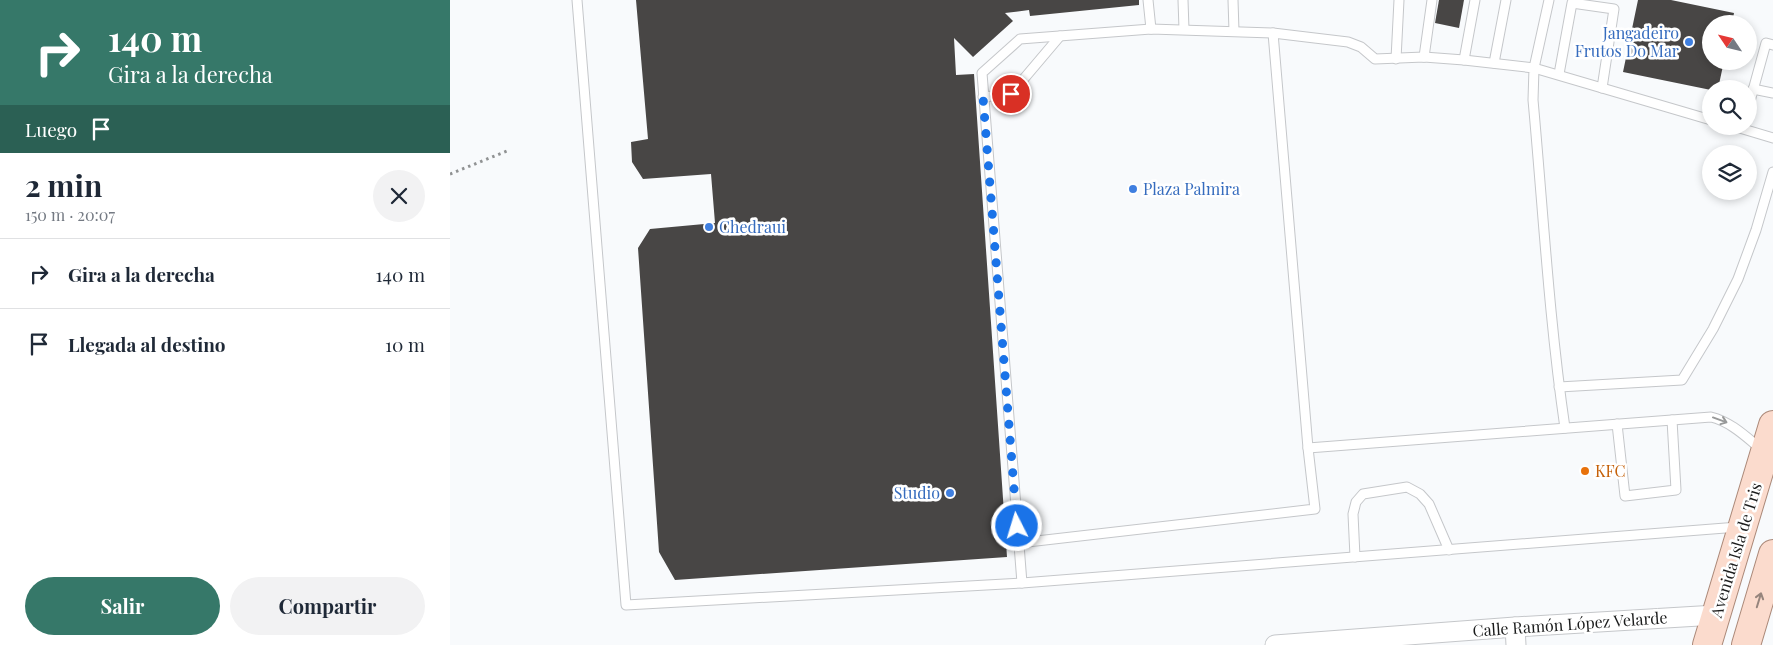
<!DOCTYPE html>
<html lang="es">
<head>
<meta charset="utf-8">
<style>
	:root { --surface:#fff; --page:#f2f2f3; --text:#1f2937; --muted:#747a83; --line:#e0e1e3; --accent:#367869 }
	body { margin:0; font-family:"Playfair Display",serif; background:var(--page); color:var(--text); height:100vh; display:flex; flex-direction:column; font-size:19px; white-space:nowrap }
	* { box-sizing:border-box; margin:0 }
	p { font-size:16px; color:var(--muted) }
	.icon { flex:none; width:28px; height:28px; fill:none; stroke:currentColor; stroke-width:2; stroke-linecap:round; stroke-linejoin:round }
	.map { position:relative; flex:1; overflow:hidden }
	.side { display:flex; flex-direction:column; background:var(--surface); width:450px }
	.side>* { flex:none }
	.top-card { background:#367869; color:#fff; overflow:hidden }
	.needle { width:32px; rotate:305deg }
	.tools { position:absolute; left:1252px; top:15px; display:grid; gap:10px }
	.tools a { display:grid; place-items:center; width:55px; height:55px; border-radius:50%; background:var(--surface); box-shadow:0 2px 8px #0003; font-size:25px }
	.pin { position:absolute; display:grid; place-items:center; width:42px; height:42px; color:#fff; margin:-21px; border:2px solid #fff; border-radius:50%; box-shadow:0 1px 5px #0007 }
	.me { position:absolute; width:55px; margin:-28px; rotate:355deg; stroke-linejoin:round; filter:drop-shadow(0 0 4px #0008) }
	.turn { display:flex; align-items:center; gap:18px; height:105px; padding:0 25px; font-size:22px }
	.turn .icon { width:65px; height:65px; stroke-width:2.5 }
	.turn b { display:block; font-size:35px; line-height:42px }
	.then { display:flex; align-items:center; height:48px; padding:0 25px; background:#0003; gap:10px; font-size:19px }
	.round { display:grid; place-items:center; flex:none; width:52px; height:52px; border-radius:26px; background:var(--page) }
	.overview { display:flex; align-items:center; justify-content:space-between; height:85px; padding:0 25px }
	h1 { font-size:30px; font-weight:700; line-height:38px }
	.primary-button { display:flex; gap:10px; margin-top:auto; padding:10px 25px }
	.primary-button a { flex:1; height:58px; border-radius:30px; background:var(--accent); color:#fff; font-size:20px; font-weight:700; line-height:58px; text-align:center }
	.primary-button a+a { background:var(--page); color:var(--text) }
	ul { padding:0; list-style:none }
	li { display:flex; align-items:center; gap:15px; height:70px; padding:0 25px; border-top:1px solid var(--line) }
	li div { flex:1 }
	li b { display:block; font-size:19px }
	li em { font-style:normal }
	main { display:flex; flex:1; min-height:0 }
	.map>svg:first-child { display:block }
	.building { fill:#484645 }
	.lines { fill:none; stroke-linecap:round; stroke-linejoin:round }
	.service-casing { stroke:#c5c7ca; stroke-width:11 }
	.minor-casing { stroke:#c5c7ca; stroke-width:21 }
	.primary-casing { stroke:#ab8979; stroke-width:30 }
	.path { stroke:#909293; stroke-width:3; stroke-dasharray:2.5 4; stroke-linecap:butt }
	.service { stroke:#fff; stroke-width:9 }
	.minor { stroke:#fff; stroke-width:19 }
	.primary { stroke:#fbdbcd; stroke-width:28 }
	.oneway { stroke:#989999 }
	.oneway2 { stroke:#96857d }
	.route { stroke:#1a73e8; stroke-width:9; stroke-dasharray:0 16.2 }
	.shop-dot { fill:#3f7fe0; stroke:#fff; stroke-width:2 }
	.food-dot { fill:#e8710a; stroke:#fff; stroke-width:2 }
	.labels { text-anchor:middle; stroke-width:5; stroke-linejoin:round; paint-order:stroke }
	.shop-label { font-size:16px; fill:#366cbe; stroke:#fff; text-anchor:end }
	.food-label { font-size:16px; fill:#c56008; stroke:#fff; text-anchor:start }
	.street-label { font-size:16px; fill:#1b1c1c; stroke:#fff }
</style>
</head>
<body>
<main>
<section class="side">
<div class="top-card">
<div class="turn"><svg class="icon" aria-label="right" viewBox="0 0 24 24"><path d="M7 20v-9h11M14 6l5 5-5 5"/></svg><div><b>140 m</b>Gira a la derecha</div></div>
<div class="then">Luego<svg class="icon" aria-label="arrive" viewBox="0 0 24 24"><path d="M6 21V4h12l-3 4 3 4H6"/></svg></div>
</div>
<div class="overview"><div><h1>2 min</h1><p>150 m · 20:07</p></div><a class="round"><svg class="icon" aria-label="close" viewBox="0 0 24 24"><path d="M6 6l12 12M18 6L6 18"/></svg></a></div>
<ul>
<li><svg class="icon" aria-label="right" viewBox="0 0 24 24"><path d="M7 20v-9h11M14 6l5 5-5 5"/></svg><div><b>Gira a la derecha</b></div><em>140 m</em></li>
<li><svg class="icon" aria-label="arrive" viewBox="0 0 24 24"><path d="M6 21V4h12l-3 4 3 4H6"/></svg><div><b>Llegada al destino</b></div><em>10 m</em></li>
</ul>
<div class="primary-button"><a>Salir</a><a>Compartir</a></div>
</section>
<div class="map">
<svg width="1323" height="645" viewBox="0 0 1323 645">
	<rect width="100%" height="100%" fill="#f8fafc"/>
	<g class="building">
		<polygon points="186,0 689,0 689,5 580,16 579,10 555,13 563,21 523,57 504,38 506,75 524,74 557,557 225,580 209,552 188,248 200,229 265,223 261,174 193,179 182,162 181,142 198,139"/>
		<polygon points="989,0 1014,0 1009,28 985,23"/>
		<polygon points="1188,0 1221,0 1284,13 1282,24 1261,24 1261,61 1274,61 1268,89 1261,90 1173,72"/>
	</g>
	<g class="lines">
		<g class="service-casing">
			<g id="service">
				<polyline points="127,0 176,605 572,583 1288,527"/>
				<polyline points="698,0 701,29"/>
				<polyline points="733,0 734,29"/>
				<polyline points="783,0 784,31"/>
				<polyline points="1099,0 1084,68 1261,120"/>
				<polyline points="974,57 982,0"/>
				<polyline points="946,59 949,0"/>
				<polyline points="1014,60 1025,0"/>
				<polyline points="1044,63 1056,0"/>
				<polyline points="1109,74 1122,3 1164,9 1152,88"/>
				<polyline points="1303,89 1323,93"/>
				<polyline points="533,97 561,94 610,36"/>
				<polyline points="1299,105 1316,43 1323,45"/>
				<polyline points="1283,126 1323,138"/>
				<polyline points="1109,387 1232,380 1263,329 1288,279 1306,230 1323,172"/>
				<polyline points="1167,424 1175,496 1226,490 1222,420"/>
				<path d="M 858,448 L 1261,417 C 1281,422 1295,436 1311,449"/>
				<polyline points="569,543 865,509 858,448 823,33"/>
				<polyline points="905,557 903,514 906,502 913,494 957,487 970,494 979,504 999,550"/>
				<path d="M 572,583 L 532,73 L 570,39 L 701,29 L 823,33 L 898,42 L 911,47 L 925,59 L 974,57 L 1014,60 L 1084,68 L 1083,100 C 1093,209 1099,319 1115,428"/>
			</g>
		</g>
		<g class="minor-casing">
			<g id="minor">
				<polyline points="1065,627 1066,645"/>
				<polyline points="825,645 1065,627 1266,615"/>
			</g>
		</g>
		<g class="primary-casing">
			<g id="primary">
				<polyline points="1257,645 1323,425"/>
				<polyline points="1296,645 1323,554"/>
			</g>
		</g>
		<polyline class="path" points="0,174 57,151"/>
		<use href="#service" class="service"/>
		<use href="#minor" class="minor"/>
		<use href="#primary" class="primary"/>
	</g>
	<defs><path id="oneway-shaft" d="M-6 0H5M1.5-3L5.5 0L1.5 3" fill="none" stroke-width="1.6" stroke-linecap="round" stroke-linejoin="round" transform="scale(1.25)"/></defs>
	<use class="oneway" href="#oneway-shaft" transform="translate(1270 420) rotate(20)"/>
	<use class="oneway2" href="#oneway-shaft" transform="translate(1309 600) rotate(-73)"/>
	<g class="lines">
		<polyline class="route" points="561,94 533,97 567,526"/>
	</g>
	<g class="shop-dot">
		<circle cx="1239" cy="42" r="5"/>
		<circle cx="683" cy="189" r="5"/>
		<circle cx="259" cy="227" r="5"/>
		<circle cx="500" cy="493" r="5"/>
	</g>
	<circle class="food-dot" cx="1135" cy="471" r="5"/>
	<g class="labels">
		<g class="shop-label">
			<text x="1229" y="39">Jangadeiro<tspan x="1229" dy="18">Frutos Do Mar</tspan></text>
			<text x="693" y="195" text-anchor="start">Plaza Palmira</text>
			<text x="269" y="233" text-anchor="start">Chedraui</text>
			<text x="490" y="499">Studio</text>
		</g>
		<g class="food-label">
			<text x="1145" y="477">KFC</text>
		</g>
		<g class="street-label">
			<text transform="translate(1286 550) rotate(-73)" y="6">Avenida Isla de Tris</text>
			<text transform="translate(1120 624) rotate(-4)" y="6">Calle Ramón López Velarde</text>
		</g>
	</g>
</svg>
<div class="tools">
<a><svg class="needle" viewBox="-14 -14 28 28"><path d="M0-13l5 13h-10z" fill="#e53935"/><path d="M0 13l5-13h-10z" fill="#747a83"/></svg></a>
<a><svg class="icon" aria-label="search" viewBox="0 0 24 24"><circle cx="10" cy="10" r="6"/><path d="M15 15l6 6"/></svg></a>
<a><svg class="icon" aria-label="layers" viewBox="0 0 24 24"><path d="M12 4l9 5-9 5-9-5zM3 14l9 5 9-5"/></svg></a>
</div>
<div class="pin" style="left:561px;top:94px;background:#d93025"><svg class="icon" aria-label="arrive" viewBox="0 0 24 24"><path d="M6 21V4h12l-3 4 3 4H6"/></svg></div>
<svg class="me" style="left:567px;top:526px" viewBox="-20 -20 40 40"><circle r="17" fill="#1a73e8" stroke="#fff" stroke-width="3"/><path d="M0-11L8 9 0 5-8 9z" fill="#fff"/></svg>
</div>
</main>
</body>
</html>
